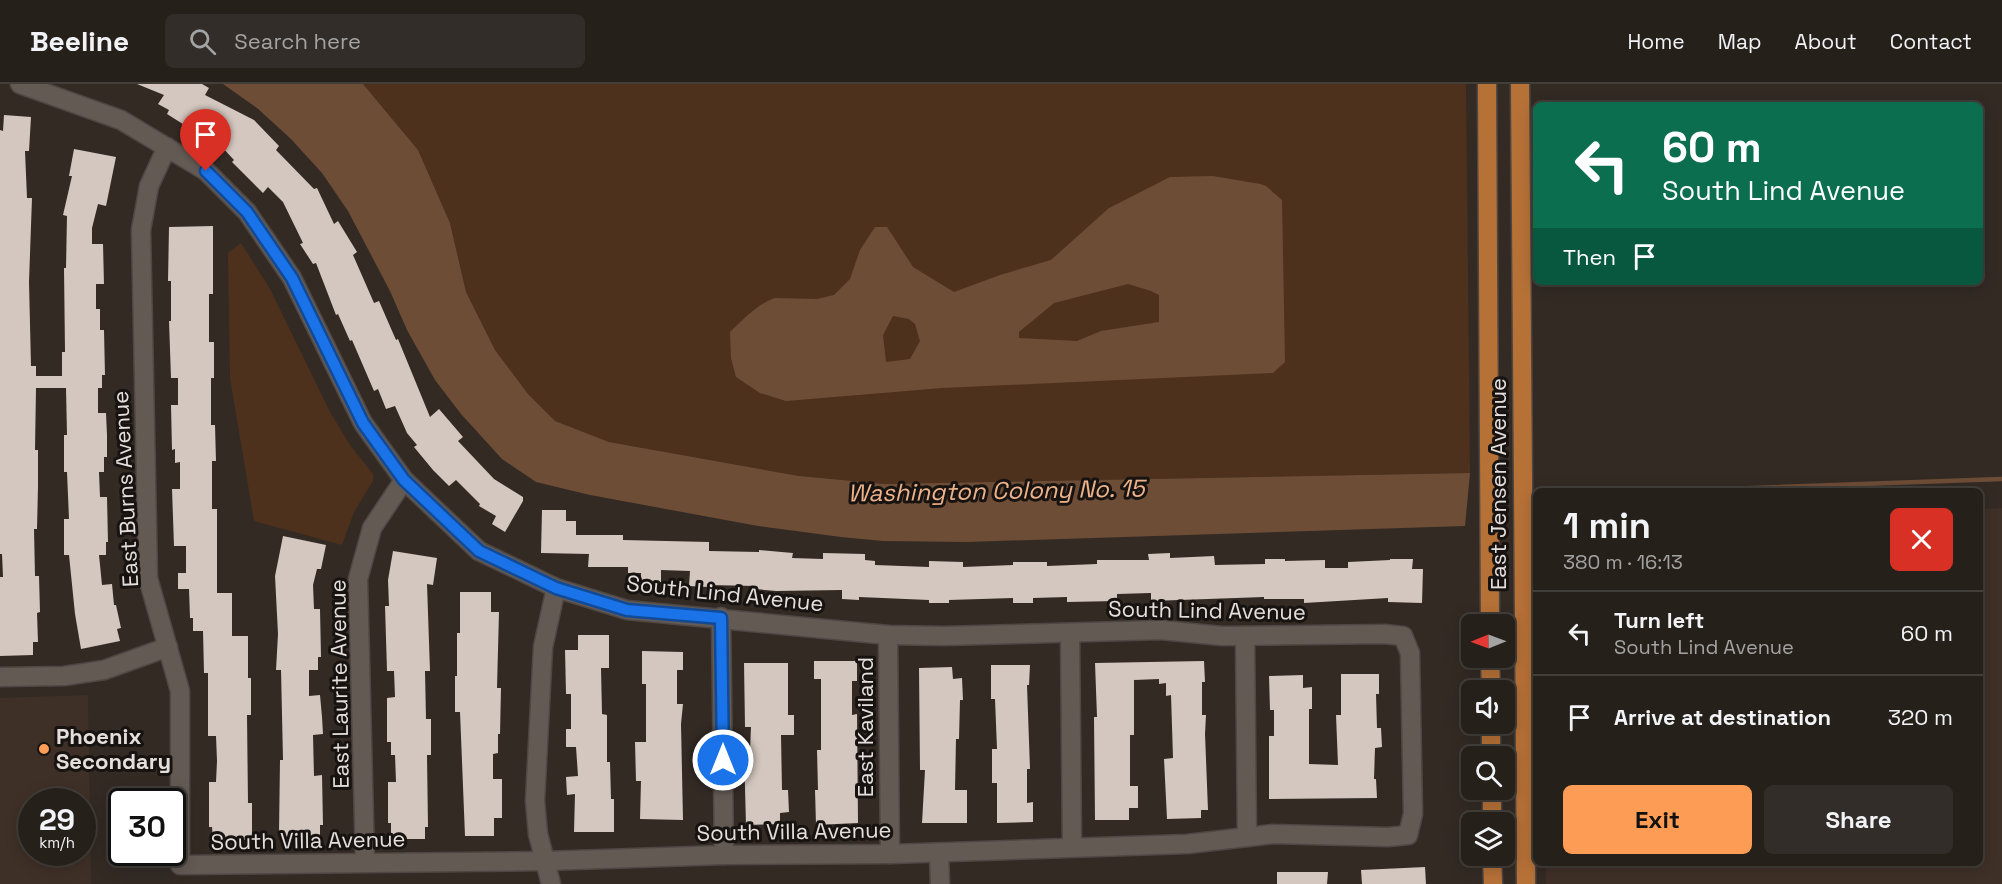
<!DOCTYPE html>
<html lang="en">
<head>
<meta charset="utf-8">
<style>
	:root { --surface:#26201b; --page:#322d28; --text:#f1f3f6; --muted:#a4a3a3; --line:#423e3a; --accent:#fd9d55 }
	body { margin:0; font-family:"Space Grotesk",sans-serif; background:var(--page); color:var(--text); height:100vh; display:flex; flex-direction:column; font-size:22px; white-space:nowrap }
	* { box-sizing:border-box; margin:0 }
	p { font-size:20px; color:var(--muted) }
	.icon { flex:none; width:33px; height:33px; fill:none; stroke:currentColor; stroke-width:2; stroke-linecap:round; stroke-linejoin:round }
	.map { position:relative; flex:1; overflow:hidden }
	.side { position:absolute; left:1533px; top:404px; width:450px; height:378px; display:flex; flex-direction:column; background:var(--surface); border-radius:9px; box-shadow:0 3px 15px #0003,0 0 0 2px var(--line) }
	.side>* { flex:none }
	.top-card { position:absolute; left:1533px; top:18px; width:450px; height:183px; border-radius:9px; box-shadow:0 3px 15px #0003,0 0 0 2px var(--line); background:#0b6e4f; color:#fff; overflow:hidden }
	.needle { width:39px; rotate:269deg }
	.controls { position:absolute; left:1461px; top:530px; display:grid; gap:12px }
	.controls a { display:grid; place-items:center; width:54px; height:54px; border-radius:9px; background:var(--surface); box-shadow:0 3px 15px #0003,0 0 0 2px var(--line); font-size:30px }
	.speed { position:absolute; left:18px; top:704px; display:flex; gap:12px; font-size:30px; font-weight:700; text-align:center }
	.speed>* { display:grid; place-content:center; width:78px; height:78px; border-radius:50%; background:var(--surface); box-shadow:0 3px 15px #0003,0 0 0 2px var(--line); line-height:1 }
	.speed small { font-size:15px; font-weight:400 }
	.speed .limit { border:3px solid #111; border-radius:9px; background:#fff; color:#111 }
	.pin { position:absolute; display:grid; place-items:center; width:51px; height:51px; color:#fff; margin:-62px -26px; border-radius:50% 50% 50% 0; rotate:-45deg; box-shadow:0 0 6px #0007 }
	.pin .icon { rotate:45deg }
	.me { position:absolute; width:66px; margin:-33px; rotate:0deg; stroke-linejoin:round; filter:drop-shadow(0 0 4px #0008) }
	.turn { display:flex; align-items:center; gap:21px; height:126px; padding:0 30px; font-size:27px }
	.turn .icon { width:78px; height:78px; stroke-width:2.5 }
	.turn b { display:block; font-size:42px; line-height:51px }
	.then { display:flex; align-items:center; height:57px; padding:0 30px; background:#0003; gap:12px; font-size:22px }
	.round { display:grid; place-items:center; flex:none; width:63px; height:63px; border-radius:9px; background:var(--page) }
	.overview { display:flex; align-items:center; justify-content:space-between; height:102px; padding:0 30px }
	h1 { font-size:36px; font-weight:700; line-height:45px }
	.action { display:flex; gap:12px; margin-top:auto; padding:12px 30px }
	.action a { flex:1; height:69px; border-radius:9px; background:var(--accent); color:#111; font-size:24px; font-weight:700; line-height:69px; text-align:center }
	.action a+a { background:var(--page); color:var(--text) }
	ul { padding:0; list-style:none }
	li { display:flex; align-items:center; gap:18px; height:84px; padding:0 30px; border-top:2px solid var(--line) }
	li div { flex:1 }
	li b { display:block; font-size:22px }
	li em { font-style:normal }
	header { display:flex; align-items:center; gap:36px; box-sizing:border-box; height:84px; padding:0 30px; background:var(--surface); border-bottom:2px solid var(--line) }
	header strong { font-size:28px }
	nav { display:flex; gap:33px; margin-inline-start:auto; font-size:21px }
	.search { width:420px; height:54px; background:var(--page); display:flex; align-items:center; gap:15px; box-sizing:border-box; padding:0 21px; border-radius:9px; color:var(--muted); font-size:22px }
	.map>svg:first-child { display:block }
	.built { fill:#3f3027; fill-rule:evenodd }
	.green { fill:#4e311c }
	.water { fill:#6e4d36; fill-rule:evenodd }
	.lines { fill:none; stroke-linecap:round; stroke-linejoin:round }
	.stream { stroke:#6e4d36; stroke-width:4.5 }
	.building { fill:#d3c7bf }
	.minor-casing { stroke:#4f4743; stroke-width:21 }
	.major-casing { stroke:#4f4743; stroke-width:21 }
	.minor { stroke:#645a54; stroke-width:18 }
	.major { stroke:#b67137; stroke-width:18 }
	.route-casing { stroke:#114b97; stroke-width:15 }
	.route { stroke:#1a73e8; stroke-width:10 }
	.poi-dot { fill:#fd9d55; stroke:#171311; stroke-width:2 }
	.labels { text-anchor:middle; stroke-width:6; stroke-linejoin:round; paint-order:stroke }
	.street-label { font-size:22px; fill:#e5dfdb; stroke:#171311 }
	.poi-label { font-size:22px; font-weight:bold; fill:#e5dfdb; stroke:#171311; text-anchor:start }
	.water-label { font-size:24px; font-style:italic; fill:#edb28a; stroke:#171311 }
</style>
</head>
<body>
<header>
<strong>Beeline</strong>
<div class="search"><svg class="icon" aria-label="search" viewBox="0 0 24 24"><circle cx="10" cy="10" r="6"/><path d="M15 15l6 6"/></svg>Search here</div>
<nav><a>Home</a><a>Map</a><a>About</a><a>Contact</a></nav>
</header>
<div class="map">
<svg width="2002" height="800" viewBox="0 0 2002 800">
	<rect width="100%" height="100%" fill="#332a24"/>
	<g class="built">
		<polygon points="2002,424 2002,800 1546,800 1546,778 1980,778 1980,425"/>
		<path d="M 88,611 L 91,800 L 0,800 L 0,614 ZM 32,717 L 82,717 L 82,768 L 32,768 Z"/>
	</g>
	<g class="green">
		<polygon points="363,0 1466,0 1470,389 885,400 799,392 609,358 555,337 528,310 495,266 466,208 450,139 418,66"/>
		<polygon points="241,159 270,205 330,328 350,361 373,390 373,397 354,428 342,461 254,437 230,294 228,169"/>
	</g>
	<g class="water">
		<polygon points="223,0 363,0 418,66 450,139 466,208 495,266 528,310 555,337 609,358 799,392 885,400 1470,389 1465,442 967,458 883,457 841,453 758,442 590,411 536,398 502,375 461,330 435,296 407,246 390,207 348,127 322,89 291,55 257,24"/>
		<path d="M 1213,92 L 1260,100 L 1266,102 L 1282,116 L 1285,278 L 1273,289 L 942,304 L 786,317 L 760,309 L 736,293 L 731,274 L 730,248 C 743,236 757,220 775,214 L 817,215 L 834,211 L 850,195 L 860,166 L 875,143 L 887,143 L 913,183 L 954,208 L 1000,191 L 1051,176 L 1109,124 L 1170,93 ZM 1128,200 L 1151,207 L 1159,211 L 1159,238 L 1101,247 L 1077,257 L 1019,254 L 1019,248 L 1054,219 ZM 893,232 L 909,235 L 915,240 L 920,257 L 910,275 L 886,278 L 883,251 Z"/>
	</g>
	<g class="lines">
		<polyline class="stream" points="1696,406 2002,395"/>
	</g>
	<g class="building">
		<polygon points="137,0 202,0 209,4 205,11 254,36 279,62 276,66 314,105 317,104 334,140 338,137 357,168 353,171 374,219 379,217 396,256 398,255 430,333 439,325 463,353 458,357 494,395 523,413 523,417 505,448 492,440 496,432 479,422 480,420 456,396 449,402 433,386 414,363 417,361 407,349 395,322 386,325 378,305 374,307 352,256 350,257 338,230 336,231 316,179 313,180 300,160 303,159 283,118 268,103 263,109 232,78 234,76 208,48 205,54 167,30 169,26 158,20 164,11"/>
		<polygon points="4,31 31,33 29,67 25,67 27,114 32,114 29,198 31,282 36,282 36,292 62,292 62,268 65,268 64,184 66,184 67,132 63,131 72,92 69,92 74,65 116,73 106,122 98,120 92,144 92,160 103,160 104,200 96,200 96,225 100,225 100,246 104,246 105,291 102,291 102,304 98,304 98,329 106,329 107,351 107,373 104,373 104,388 99,388 100,413 107,413 108,458 106,458 106,471 99,471 102,501 112,500 114,521 116,521 121,544 117,545 120,557 81,565 75,530 69,471 64,471 64,435 69,435 67,388 64,388 64,351 67,351 66,304 36,304 35,366 38,366 38,402 37,445 34,445 35,492 39,492 40,528 37,529 38,558 33,558 33,571 0,572 0,493 3,493 2,470 0,470 0,46 3,47"/>
		<polygon points="213,142 213,210 209,210 209,258 214,258 214,294 211,294 211,341 215,341 216,377 212,377 212,425 217,425 217,509 232,509 232,552 248,552 248,594 251,594 251,631 247,631 248,719 252,719 252,756 213,756 212,743 209,743 209,698 216,698 217,677 216,652 208,652 208,589 204,589 203,547 193,547 193,534 190,534 189,505 178,505 178,489 186,489 186,462 174,462 172,405 180,405 180,378 175,379 175,365 172,366 171,321 178,321 178,294 171,294 169,237 171,237 171,197 168,197 169,143"/>
		<polygon points="542,426 566,426 566,437 576,437 576,451 623,451 623,456 709,458 709,467 759,468 759,466 793,469 792,474 823,475 823,469 865,470 865,476 875,477 875,481 929,483 929,477 963,478 963,483 1013,481 1013,478 1047,478 1047,482 1097,480 1097,476 1149,476 1148,470 1170,469 1170,474 1214,472 1215,481 1265,480 1265,475 1285,475 1285,477 1325,476 1325,484 1348,484 1348,478 1390,476 1390,475 1413,475 1412,485 1423,485 1422,519 1388,518 1388,514 1304,519 1304,515 1264,515 1264,513 1151,517 1151,509 1117,510 1117,517 1067,518 1067,513 1033,514 1033,519 1013,519 1013,514 949,516 949,519 929,519 929,516 859,513 859,516 842,515 842,506 776,507 755,505 756,502 708,501 708,503 689,502 690,487 661,486 661,498 641,498 641,489 628,489 628,483 588,483 589,470 541,469"/>
		<polygon points="283,452 326,461 321,485 317,485 313,501 314,525 320,525 321,573 318,573 318,586 309,586 309,612 320,611 322,633 323,650 313,651 314,692 322,691 323,741 320,741 320,754 285,754 285,749 279,749 280,676 283,676 281,586 276,586 278,550 275,492"/>
		<polygon points="393,467 437,474 433,501 427,500 430,587 425,587 426,635 431,635 431,671 427,671 428,743 425,743 425,755 391,755 391,739 388,739 388,698 396,698 395,671 391,671 391,658 387,658 387,614 395,613 394,587 387,587 385,522 389,522 388,496"/>
		<polygon points="460,508 491,508 491,528 499,528 497,604 501,604 500,650 498,650 498,669 493,670 493,695 502,695 502,734 494,734 494,752 465,752 460,628 455,628 455,592 457,592 457,549 460,549"/>
		<polygon points="578,551 609,551 609,584 601,584 602,630 607,631 607,678 610,678 611,715 614,715 614,748 574,748 575,710 567,711 566,693 578,692 576,663 566,663 566,645 571,645 571,610 566,610 565,566 578,566"/>
		<polygon points="642,567 683,568 683,586 677,586 677,620 683,620 681,640 683,736 640,735 641,697 636,697 635,658 646,658 646,600 642,600"/>
		<polygon points="814,577 857,577 857,597 852,597 852,631 857,630 858,739 816,741 815,706 818,706 817,666 821,666 821,595 814,595"/>
		<polygon points="1204,577 1205,598 1202,598 1202,631 1206,631 1205,650 1208,726 1201,726 1201,734 1167,735 1164,675 1173,674 1171,611 1166,612 1166,599 1159,600 1159,595 1134,596 1134,651 1130,651 1130,702 1138,702 1138,724 1129,724 1129,736 1095,736 1094,633 1097,633 1095,579"/>
		<polygon points="744,579 788,579 788,631 794,631 794,651 781,651 782,706 788,706 789,728 780,729 780,740 746,741 744,666 750,666 751,643 745,643"/>
		<polygon points="991,581 1030,581 1029,601 1027,601 1030,685 1027,685 1027,719 1033,718 1033,738 997,739 997,699 992,699 992,665 997,665 995,615 991,615"/>
		<polygon points="952,583 953,595 962,594 963,616 960,616 959,655 956,655 955,706 967,706 967,739 922,739 925,686 920,686 919,584"/>
		<polygon points="1341,590 1379,590 1379,610 1376,610 1377,644 1381,644 1382,663 1375,664 1374,695 1376,695 1377,714 1269,715 1269,652 1274,652 1274,626 1270,626 1269,592 1303,591 1303,604 1312,603 1312,625 1309,625 1309,680 1338,681 1336,631 1341,631"/>
		<polygon points="1425,783 1426,800 1362,800 1361,786"/>
		<polygon points="1277,788 1328,788 1327,800 1277,800"/>
	</g>
	<g class="lines">
		<g class="minor-casing">
			<g id="minor">
				<polyline points="20,0 121,36 206,87 247,128 292,194 363,339 404,396 479,467 556,504 627,526 888,551 944,552 1161,546 1222,552 1384,550 1403,552 1410,569 1413,730 1408,751 1388,753 1273,750 1187,760 890,770 724,771 545,777 180,781 180,607 148,494 141,146 149,102 167,63"/>
				<polyline points="721,533 724,771"/>
				<polyline points="1070,549 1072,763"/>
				<polyline points="888,551 890,770"/>
				<polyline points="1245,552 1247,753"/>
				<polyline points="0,593 64,592 104,586 168,563"/>
				<polyline points="939,769 940,800"/>
				<polyline points="365,778 358,495 372,444 404,396"/>
				<polyline points="551,800 538,750 535,717 543,563 556,504"/>
			</g>
		</g>
		<g class="major-casing">
			<g id="major">
				<polyline points="1487,0 1490,540"/>
				<polyline points="1520,0 1526,800"/>
				<polyline points="1490,573 1491,606"/>
				<polyline points="1491,639 1491,672"/>
				<polyline points="1492,705 1492,738"/>
				<polyline points="1492,771 1493,800"/>
			</g>
		</g>
		<use href="#minor" class="minor"/>
		<use href="#major" class="major"/>
	</g>
	<g class="lines">
		<g class="route-casing">
			<polyline id="route" points="206,87 247,128 292,194 363,339 404,396 479,467 556,504 627,526 721,534 723,676"/>
		</g>
		<use href="#route" class="route"/>
	</g>
	<circle class="poi-dot" cx="44" cy="665" r="6"/>
	<g class="labels">
		<g class="street-label">
			<text transform="translate(1498 400) rotate(-90)" y="8">East Jensen Avenue</text>
			<text transform="translate(125 405) rotate(-93)" y="8">East Burns Avenue</text>
			<text transform="translate(725 509) rotate(6)" y="8">South Lind Avenue</text>
			<text transform="translate(1207 526) rotate(1)" y="8">South Lind Avenue</text>
			<text transform="translate(339 600) rotate(-91)" y="8">East Laurite Avenue</text>
			<text transform="translate(865 643) rotate(-90)" y="8">East Kaviland</text>
			<text transform="translate(794 747) rotate(-1)" y="8">South Villa Avenue</text>
			<text transform="translate(308 756) rotate(-1)" y="8">South Villa Avenue</text>
		</g>
		<g class="poi-label">
			<text x="56" y="660">Phoenix<tspan x="56" dy="25">Secondary</tspan></text>
		</g>
		<g class="water-label">
			<text transform="translate(996 407) rotate(-1)" y="8">Washington Colony No. 15</text>
		</g>
	</g>
</svg>
<div class="controls">
<a><svg class="needle" viewBox="-14 -14 28 28"><path d="M0-13l5 13h-10z" fill="#e53935"/><path d="M0 13l5-13h-10z" fill="#a4a3a3"/></svg></a>
<a><svg class="icon" aria-label="sound" viewBox="0 0 24 24"><path d="M4 9h4l5-4v14l-5-4H4zM17 9q2 3 0 6"/></svg></a>
<a><svg class="icon" aria-label="search" viewBox="0 0 24 24"><circle cx="10" cy="10" r="6"/><path d="M15 15l6 6"/></svg></a>
<a><svg class="icon" aria-label="layers" viewBox="0 0 24 24"><path d="M12 4l9 5-9 5-9-5zM3 14l9 5 9-5"/></svg></a>
</div>
<div class="speed"><div>29<small>km/h</small></div><div class="limit">30</div></div>
<div class="pin" style="left:206px;top:87px;background:#d93025"><svg class="icon" aria-label="arrive" viewBox="0 0 24 24"><path d="M6 21V4h12l-3 4 3 4H6"/></svg></div>
<svg class="me" style="left:723px;top:676px" viewBox="-20 -20 40 40"><circle r="17" fill="#1a73e8" stroke="#fff" stroke-width="3"/><path d="M0-11L8 9 0 5-8 9z" fill="#fff"/></svg>
<div class="top-card">
<div class="turn"><svg class="icon" aria-label="left" viewBox="0 0 24 24"><path d="M17 20v-9H6M10 6l-5 5 5 5"/></svg><div><b>60 m</b>South Lind Avenue</div></div>
<div class="then">Then<svg class="icon" aria-label="arrive" viewBox="0 0 24 24"><path d="M6 21V4h12l-3 4 3 4H6"/></svg></div>
</div>
<section class="side">
<div class="overview"><div><h1>1 min</h1><p>380 m · 16:13</p></div><a class="round" style="background:#d93025;color:#fff"><svg class="icon" aria-label="close" viewBox="0 0 24 24"><path d="M6 6l12 12M18 6L6 18"/></svg></a></div>
<ul>
<li><svg class="icon" aria-label="left" viewBox="0 0 24 24"><path d="M17 20v-9H6M10 6l-5 5 5 5"/></svg><div><b>Turn left</b><p>South Lind Avenue</p></div><em>60 m</em></li>
<li><svg class="icon" aria-label="arrive" viewBox="0 0 24 24"><path d="M6 21V4h12l-3 4 3 4H6"/></svg><div><b>Arrive at destination</b></div><em>320 m</em></li>
</ul>
<div class="action"><a>Exit</a><a>Share</a></div>
</section>
</div>
</body>
</html>
